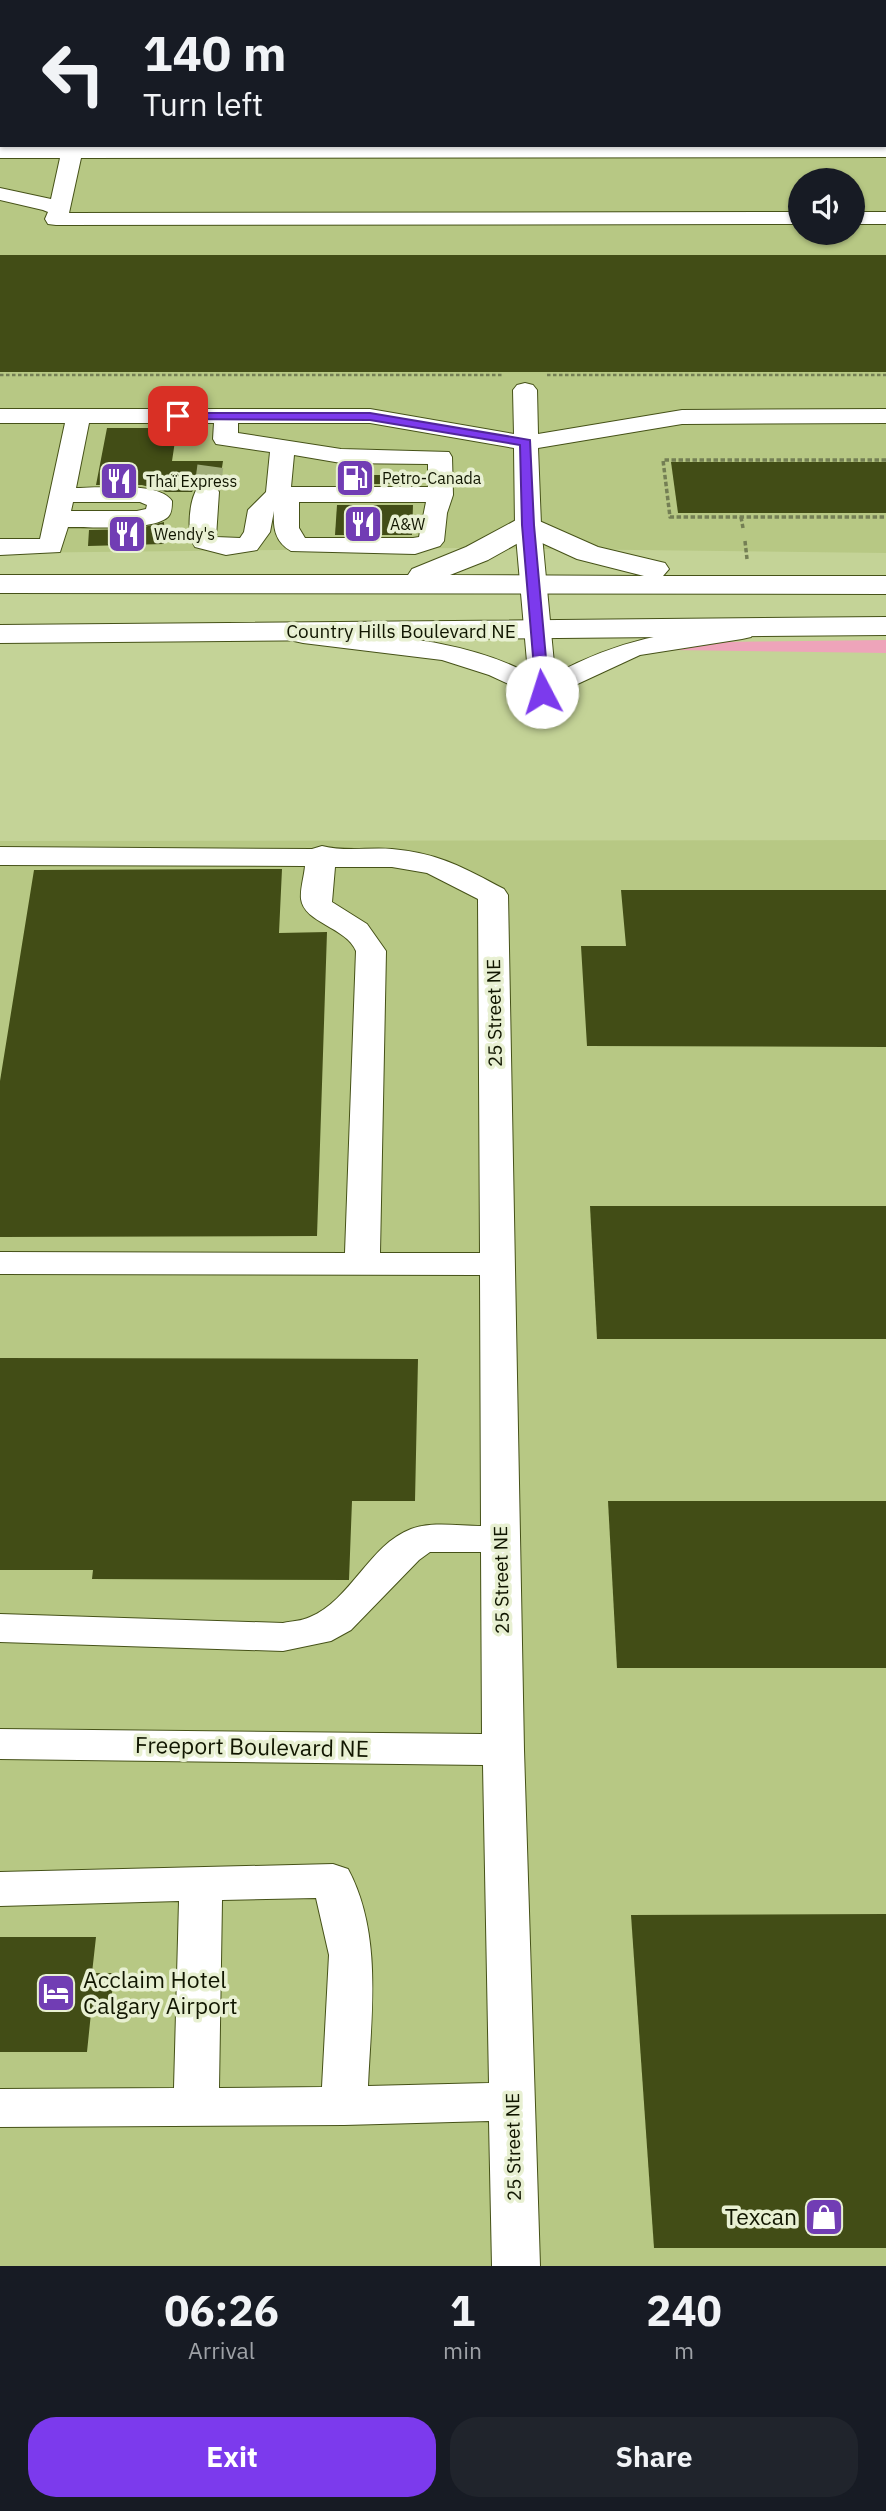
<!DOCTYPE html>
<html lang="en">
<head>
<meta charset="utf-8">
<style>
	:root { --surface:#171b24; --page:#20242c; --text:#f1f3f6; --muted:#9ea1a6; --accent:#7c3aed }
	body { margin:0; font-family:"IBM Plex Sans",sans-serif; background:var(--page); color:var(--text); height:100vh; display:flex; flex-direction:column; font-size:26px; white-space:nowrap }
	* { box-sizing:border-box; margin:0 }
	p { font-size:23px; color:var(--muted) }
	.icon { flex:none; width:38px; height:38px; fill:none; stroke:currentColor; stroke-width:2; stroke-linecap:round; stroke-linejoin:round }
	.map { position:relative; height:2266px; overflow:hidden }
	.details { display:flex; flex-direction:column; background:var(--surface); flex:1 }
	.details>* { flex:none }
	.banner { position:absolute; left:0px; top:0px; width:887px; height:147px; box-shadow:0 2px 5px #0004; background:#171b24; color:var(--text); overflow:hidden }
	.tools { position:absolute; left:788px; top:168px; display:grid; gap:14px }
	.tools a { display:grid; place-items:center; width:77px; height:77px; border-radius:50%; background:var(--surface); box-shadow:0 2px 5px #0004; font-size:35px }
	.pin { position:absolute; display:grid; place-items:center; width:60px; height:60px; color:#fff; margin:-30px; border-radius:14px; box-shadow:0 4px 10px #0006 }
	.me { position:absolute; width:77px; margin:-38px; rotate:355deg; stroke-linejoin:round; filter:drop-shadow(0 0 5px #0008) }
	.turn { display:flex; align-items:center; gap:24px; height:147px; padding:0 28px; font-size:32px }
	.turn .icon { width:91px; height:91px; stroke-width:2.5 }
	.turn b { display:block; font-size:49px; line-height:60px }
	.eta { display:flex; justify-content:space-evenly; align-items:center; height:119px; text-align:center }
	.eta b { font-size:42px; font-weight:700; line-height:49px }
	.button { display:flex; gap:14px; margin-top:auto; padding:14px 28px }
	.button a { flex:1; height:80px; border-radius:28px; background:var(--accent); color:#fff; font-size:28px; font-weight:700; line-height:80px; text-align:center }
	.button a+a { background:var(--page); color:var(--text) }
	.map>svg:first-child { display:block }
	.built { fill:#b7c884; fill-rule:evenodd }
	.green { fill:#eea4ba }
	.building { fill:#424d16 }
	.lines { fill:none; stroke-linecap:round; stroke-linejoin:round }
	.minor-tunnel { stroke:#a0ad79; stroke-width:26; stroke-dasharray:26 13; stroke-linecap:butt }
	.minor-casing { stroke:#465218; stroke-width:2 }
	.major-casing { stroke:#465218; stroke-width:2 }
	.path-far1 { stroke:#747f54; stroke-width:2.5; stroke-dasharray:3.5 2.5; stroke-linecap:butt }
	.path { stroke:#747f54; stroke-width:3.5; stroke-dasharray:4.5 2.5; stroke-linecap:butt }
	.minor { fill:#fff; fill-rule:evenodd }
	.major { fill:#fff; fill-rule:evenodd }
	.route { fill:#7c3aed; stroke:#51269a; stroke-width:2 }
	.labels { text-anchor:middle; stroke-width:7; stroke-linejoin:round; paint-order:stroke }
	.far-poi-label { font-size:16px; fill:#111601; stroke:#e8f0d2; text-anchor:start }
	.street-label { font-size:19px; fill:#111601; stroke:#e8f0d2 }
	.near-street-label { font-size:23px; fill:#111601; stroke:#e8f0d2 }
	.near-poi-label { font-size:23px; fill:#111601; stroke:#e8f0d2; text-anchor:start }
</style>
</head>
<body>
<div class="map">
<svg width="886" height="2266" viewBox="0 0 886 2266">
	<rect width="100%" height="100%" fill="#c4d397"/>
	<g class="built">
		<path d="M 0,0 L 886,0 L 886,553 L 457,548 L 0,553 ZM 2,2 L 886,2 L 886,145 L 2,145 ZM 800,180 L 852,180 L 852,233 L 800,233 Z"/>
		<polygon points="886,840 886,2266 0,2266 0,841"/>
	</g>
	<polygon class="green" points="886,640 886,653 670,650 713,642"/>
	<g class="building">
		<rect x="0" y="255" width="886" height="117"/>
		<polygon points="107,428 177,428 172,461 223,461 219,487 206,482 197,484 192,492 166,492 142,485 96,485"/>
		<polygon points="671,462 886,462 886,513 678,513"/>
		<polygon points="340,475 415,475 414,484 339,484"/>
		<polygon points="337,505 413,505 412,535 335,535"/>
		<polygon points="164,522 164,544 88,546 89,530 136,529"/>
		<polygon points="282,869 279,933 327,932 317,1236 0,1237 0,1081 34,870"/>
		<polygon points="621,890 886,890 886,1047 587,1046 581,946 626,946"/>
		<polygon points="590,1206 886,1206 886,1339 597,1339"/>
		<polygon points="0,1358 418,1359 415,1501 352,1501 349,1580 92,1579 93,1570 0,1570"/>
		<polygon points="608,1501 886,1501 886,1668 617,1668"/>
		<polygon points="886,1914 886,2248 654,2248 631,1915"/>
		<polygon points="0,1937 96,1937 92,1973 114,1973 110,2013 91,2013 87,2052 0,2052"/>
	</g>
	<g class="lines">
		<g class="minor-tunnel">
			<polyline points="359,475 359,485"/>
			<polyline points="207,492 211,461"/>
		</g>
		<g class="minor-casing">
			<g id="minor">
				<polygon points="886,145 886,157 81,158 69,213 800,212 800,224 56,225 48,224 45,219 48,212 43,210 0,200 0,188 51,199 60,158 0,158 0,146"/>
				<rect x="852" y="212" width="34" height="12"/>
				<path d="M 525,383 L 533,385 L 537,390 L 538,434 L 682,410 L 886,409 L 886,423 L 682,424 L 538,448 L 541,525 L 555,674 C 620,639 670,632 742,623 L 751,625 L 755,631 L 751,637 L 742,639 L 640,655 L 543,700 L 489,675 L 442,660 L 303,643 L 294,641 L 290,635 L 294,629 L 303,627 C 378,636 459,637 528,673 L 515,525 L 514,448 L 370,423 L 238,423 L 238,433 L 341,449 L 449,452 L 452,457 L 453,495 L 447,513 L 444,541 L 440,546 L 415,554 L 291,551 C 275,542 273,528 274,511 L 270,532 L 257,550 L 226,555 L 195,547 C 186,534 189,500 198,487 L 207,485 L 216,487 L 219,492 L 216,537 L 240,538 L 244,532 L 248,510 L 266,492 L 270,452 L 216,444 L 213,439 L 214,423 L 89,423 L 76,488 C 99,488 159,481 172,501 C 172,506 172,513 168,517 C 153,531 89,527 68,527 L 60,552 L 0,555 L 0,539 L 40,539 L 65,423 L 0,423 L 0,409 L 370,409 L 514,434 L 513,390 L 517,385 ZM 294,455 L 341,463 L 428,464 L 428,487 L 291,487 ZM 73,502 L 140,502 L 147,505 L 146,509 L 137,511 L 71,511 ZM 299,502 L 426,502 L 419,537 L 413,538 L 305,538 L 299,528 Z"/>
				<path d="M 322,846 C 345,852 369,847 392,849 C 439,853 464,868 504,889 L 508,895 L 524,1750 L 540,2266 L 492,2266 L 489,2121 L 344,2125 L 0,2127 L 0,2089 L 174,2088 L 179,1901 L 0,1906 L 0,1872 L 333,1864 L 348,1869 C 383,1934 371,2015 368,2086 L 489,2083 L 483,1765 L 0,1759 L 0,1729 L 482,1734 L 481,1552 L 430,1552 L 419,1560 L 351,1630 L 331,1641 L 283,1651 L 0,1642 L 0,1614 L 283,1623 C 292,1621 302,1621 310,1617 C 351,1600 369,1545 411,1529 C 432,1521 459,1526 481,1526 L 480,1275 L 0,1274 L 0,1252 L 345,1253 L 356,951 C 346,927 304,923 301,899 C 300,889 304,877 305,866 L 0,865 L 0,847 L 312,849 ZM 335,867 L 392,867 L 427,873 L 478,899 L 480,1253 L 380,1253 L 386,951 L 367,924 L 332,902 ZM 316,1898 L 329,1955 L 322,2087 L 219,2088 L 222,1900 Z"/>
			</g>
		</g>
		<g class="major-casing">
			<g id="major">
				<path d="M 528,516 L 598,547 L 665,563 L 669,569 L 663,576 L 886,576 L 886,594 L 0,593 L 0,575 L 408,575 L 412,569 L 466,547 L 518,519 ZM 529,537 L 577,559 L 644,576 L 450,575 L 488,560 Z"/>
				<polygon points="886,617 886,635 0,643 0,625"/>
			</g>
		</g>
		<g class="path-far1">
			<polyline points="0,375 503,375"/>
			<polyline points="547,375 886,375"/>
		</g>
		<g class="path">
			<polyline points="886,460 663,460 670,517 886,517"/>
			<polyline points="741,517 743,528"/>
			<polyline points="745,541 747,559"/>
		</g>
		<use href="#minor" class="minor"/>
		<use href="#major" class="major"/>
	</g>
	<polygon class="route" points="178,413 370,413 530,440 534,525 549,692 547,695 542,696 536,692 522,525 520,445 370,420 174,419 174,414"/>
	<defs>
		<g id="fuel-square" transform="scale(2.0125)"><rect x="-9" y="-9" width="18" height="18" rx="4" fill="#713db4" stroke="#e8f0d2"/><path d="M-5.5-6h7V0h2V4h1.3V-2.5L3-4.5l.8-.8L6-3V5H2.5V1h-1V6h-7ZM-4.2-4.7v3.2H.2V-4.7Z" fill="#fff"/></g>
		<g id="restaurant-square" transform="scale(2.0125)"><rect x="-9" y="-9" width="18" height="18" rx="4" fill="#713db4" stroke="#e8f0d2"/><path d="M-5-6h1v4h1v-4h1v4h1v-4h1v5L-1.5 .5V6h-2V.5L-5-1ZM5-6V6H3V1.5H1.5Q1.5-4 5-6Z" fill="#fff"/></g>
		<g id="hotel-square" transform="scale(2.0125)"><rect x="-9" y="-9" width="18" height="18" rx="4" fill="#713db4" stroke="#e8f0d2"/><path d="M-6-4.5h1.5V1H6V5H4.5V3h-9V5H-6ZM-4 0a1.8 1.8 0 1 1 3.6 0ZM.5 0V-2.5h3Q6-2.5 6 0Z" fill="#fff"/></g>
		<g id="shop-square" transform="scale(2.0125)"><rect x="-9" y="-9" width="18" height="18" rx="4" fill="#713db4" stroke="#e8f0d2"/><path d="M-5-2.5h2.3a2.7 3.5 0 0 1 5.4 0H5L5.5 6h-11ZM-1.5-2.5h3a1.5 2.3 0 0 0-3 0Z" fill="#fff"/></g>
	</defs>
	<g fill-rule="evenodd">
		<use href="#fuel-square" x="355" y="478"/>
		<use href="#restaurant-square" x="119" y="481"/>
		<use href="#restaurant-square" x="363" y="524"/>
		<use href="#restaurant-square" x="127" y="534"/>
		<use href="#hotel-square" x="56" y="1993"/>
		<use href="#shop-square" x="824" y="2217"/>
	</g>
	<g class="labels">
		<g class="far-poi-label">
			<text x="382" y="484">Petro-Canada</text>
			<text x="146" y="487">Thaï Express</text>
			<text x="390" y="530">A&amp;W</text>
			<text x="154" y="540">Wendy's</text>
		</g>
		<g class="street-label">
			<text x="401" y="638">Country Hills Boulevard NE</text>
			<text transform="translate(494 1013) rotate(-91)" y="7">25 Street NE</text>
			<text transform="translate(501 1580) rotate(-91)" y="7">25 Street NE</text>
			<text transform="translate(513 2147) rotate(-91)" y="7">25 Street NE</text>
		</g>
		<g class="near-street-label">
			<text transform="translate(252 1747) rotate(1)" y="8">Freeport Boulevard NE</text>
		</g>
		<g class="near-poi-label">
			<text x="83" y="1988">Acclaim Hotel<tspan x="83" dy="26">Calgary Airport</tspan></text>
			<text x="797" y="2225" text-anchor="end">Texcan</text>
		</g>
	</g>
</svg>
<div class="tools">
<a><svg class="icon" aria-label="sound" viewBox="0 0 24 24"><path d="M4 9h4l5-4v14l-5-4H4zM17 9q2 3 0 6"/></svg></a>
</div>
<div class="pin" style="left:178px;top:416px;background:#d93025"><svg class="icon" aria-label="arrive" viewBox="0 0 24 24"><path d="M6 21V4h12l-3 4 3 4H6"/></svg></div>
<svg class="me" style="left:542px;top:692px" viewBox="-20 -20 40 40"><circle r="19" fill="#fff"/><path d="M0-13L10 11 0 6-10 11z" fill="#7c3aed"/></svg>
<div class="banner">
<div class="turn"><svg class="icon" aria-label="left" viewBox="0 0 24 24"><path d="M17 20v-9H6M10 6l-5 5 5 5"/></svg><div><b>140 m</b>Turn left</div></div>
</div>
</div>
<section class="details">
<div class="eta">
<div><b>06:26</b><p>Arrival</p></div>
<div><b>1</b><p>min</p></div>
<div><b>240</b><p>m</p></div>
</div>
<div class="button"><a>Exit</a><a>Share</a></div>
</section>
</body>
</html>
